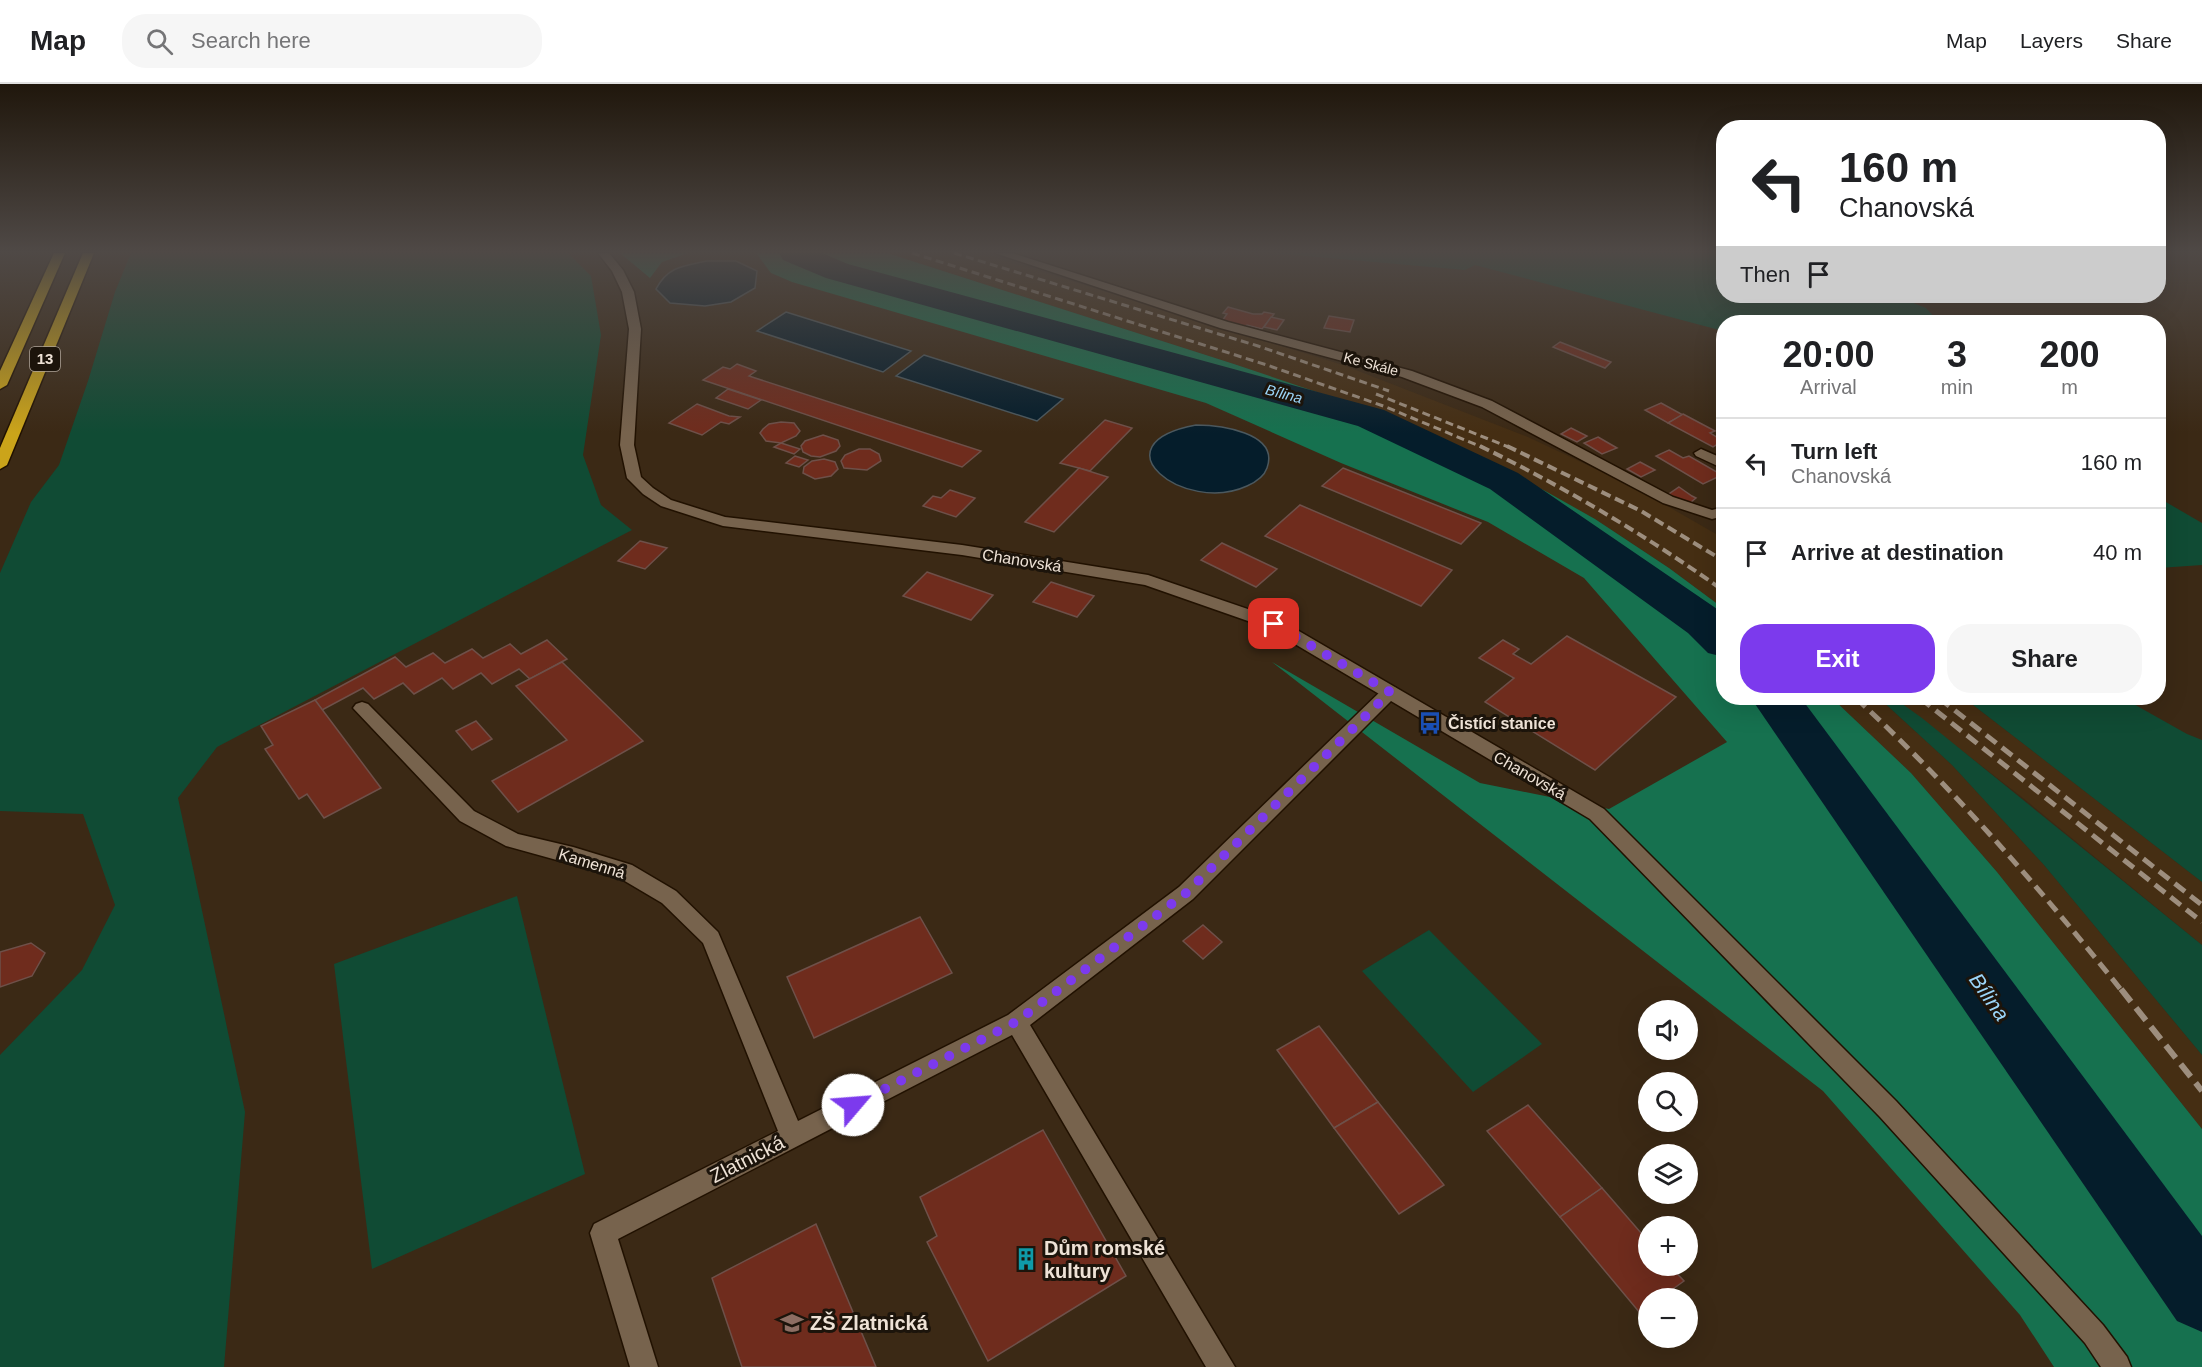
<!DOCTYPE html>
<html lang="en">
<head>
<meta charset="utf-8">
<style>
	:root { --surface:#fff; --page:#f6f6f6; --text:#202124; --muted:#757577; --line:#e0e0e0; --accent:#7c3aed }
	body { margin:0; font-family:Arial,sans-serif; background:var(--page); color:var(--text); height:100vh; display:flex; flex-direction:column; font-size:22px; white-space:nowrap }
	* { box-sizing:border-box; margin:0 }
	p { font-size:20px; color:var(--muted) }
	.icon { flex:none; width:33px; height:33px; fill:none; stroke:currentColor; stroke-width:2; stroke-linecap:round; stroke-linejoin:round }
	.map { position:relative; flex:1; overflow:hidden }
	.panel { position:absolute; left:1716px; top:231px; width:450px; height:390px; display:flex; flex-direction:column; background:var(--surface); border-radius:24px; box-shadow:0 6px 24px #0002 }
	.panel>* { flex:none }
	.banner { position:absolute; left:1716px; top:36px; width:450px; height:183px; border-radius:24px; box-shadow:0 6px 24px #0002; background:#fff; color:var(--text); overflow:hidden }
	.fabs { position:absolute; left:1638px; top:916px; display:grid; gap:12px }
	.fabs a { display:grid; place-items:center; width:60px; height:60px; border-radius:50%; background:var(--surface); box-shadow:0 6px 24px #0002; font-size:30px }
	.pin { position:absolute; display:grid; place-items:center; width:51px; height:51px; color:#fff; margin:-26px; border-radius:12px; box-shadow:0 3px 9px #0006 }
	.me { position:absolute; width:66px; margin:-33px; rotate:63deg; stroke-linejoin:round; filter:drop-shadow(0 0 4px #0008) }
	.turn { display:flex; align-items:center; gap:21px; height:126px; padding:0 24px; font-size:27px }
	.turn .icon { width:78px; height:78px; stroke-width:2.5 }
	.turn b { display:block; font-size:42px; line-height:51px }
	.then { display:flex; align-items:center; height:57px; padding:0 24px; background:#0003; gap:12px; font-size:22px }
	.eta { display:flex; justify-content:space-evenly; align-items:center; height:102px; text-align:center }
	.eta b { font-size:36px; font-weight:700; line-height:42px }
	.action { display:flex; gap:12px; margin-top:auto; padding:12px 24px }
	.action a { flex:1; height:69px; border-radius:24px; background:var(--accent); color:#fff; font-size:24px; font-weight:700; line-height:69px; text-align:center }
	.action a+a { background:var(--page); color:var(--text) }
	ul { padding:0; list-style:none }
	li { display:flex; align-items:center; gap:18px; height:90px; padding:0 24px; border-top:2px solid var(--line) }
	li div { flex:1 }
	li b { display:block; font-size:22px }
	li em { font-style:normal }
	header { display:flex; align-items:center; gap:36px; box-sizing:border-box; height:84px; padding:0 30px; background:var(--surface); border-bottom:2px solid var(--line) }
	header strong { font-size:28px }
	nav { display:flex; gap:33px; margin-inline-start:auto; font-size:21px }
	.search { width:420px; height:54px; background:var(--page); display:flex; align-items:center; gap:15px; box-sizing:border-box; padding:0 21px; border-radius:24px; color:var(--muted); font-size:22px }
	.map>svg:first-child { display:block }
	.built { fill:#452e13 }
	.green { fill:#104b34 }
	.forest { fill:#16714f }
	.water { fill:#051d2b; stroke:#4b585e; stroke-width:1.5 }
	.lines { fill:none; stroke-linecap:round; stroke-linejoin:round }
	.river { fill:#051d2b; fill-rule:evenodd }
	.building { fill:#6f2c1d; stroke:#6e5049; stroke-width:1.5 }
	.street-casing { stroke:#211100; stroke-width:3 }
	.secondary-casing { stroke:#211100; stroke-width:3 }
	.highway-casing { stroke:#211100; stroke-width:3 }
	.street { fill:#77634d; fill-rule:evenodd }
	.secondary { fill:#77634d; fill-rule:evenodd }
	.highway { fill:#cba41a; fill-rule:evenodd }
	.rail-far3 { stroke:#9d8e7e; stroke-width:3; stroke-dasharray:8 4.5; stroke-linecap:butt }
	.rail-far2 { stroke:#9d8e7e; stroke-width:4; stroke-dasharray:10 5; stroke-linecap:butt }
	.rail-far1 { stroke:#9d8e7e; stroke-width:5; stroke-dasharray:13 7; stroke-linecap:butt }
	.rail { stroke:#9d8e7e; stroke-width:6; stroke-dasharray:16 8; stroke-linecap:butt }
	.route { stroke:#7c3aed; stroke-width:10; stroke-dasharray:0 18 }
	.labels { text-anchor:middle; stroke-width:6; stroke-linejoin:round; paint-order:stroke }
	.far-street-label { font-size:14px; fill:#eee2d6; stroke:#1c140b }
	.shield { fill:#1c140b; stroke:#afa499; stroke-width:1.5 }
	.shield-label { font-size:15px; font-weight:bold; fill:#eee2d6 }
	.far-water-label { font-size:15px; font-style:italic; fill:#9bd5f8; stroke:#1c140b }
	.street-label { font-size:16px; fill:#eee2d6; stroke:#1c140b }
	.poi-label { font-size:16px; font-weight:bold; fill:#eee2d6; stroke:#1c140b; text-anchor:start }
	.near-street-label { font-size:20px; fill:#eee2d6; stroke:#1c140b }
	.near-poi-label { font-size:20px; font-weight:bold; fill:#eee2d6; stroke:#1c140b; text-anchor:start }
	.near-water-label { font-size:21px; font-style:italic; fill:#9bd5f8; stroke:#1c140b }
</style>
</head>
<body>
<header>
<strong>Map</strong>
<div class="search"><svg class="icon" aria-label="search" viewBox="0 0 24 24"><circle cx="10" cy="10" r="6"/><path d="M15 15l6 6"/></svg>Search here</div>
<nav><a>Map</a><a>Layers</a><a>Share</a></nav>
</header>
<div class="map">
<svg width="2202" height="1283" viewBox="0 0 2202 1283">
	<rect width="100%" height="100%" fill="#3b2915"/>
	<g class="built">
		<polygon points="887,169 980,169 1343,281 1528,353 1636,404 1723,454 1723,524 1669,484 1595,435 1491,379 1398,338 1234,280"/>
		<polygon points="1832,614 1879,614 1952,681 2044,781 2202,971 2202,1045 1997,788 1911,689"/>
		<polygon points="1894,614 1964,614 2202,798 2202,861 2023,714"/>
	</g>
	<g class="green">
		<polygon points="131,169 568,169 591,192 601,251 583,371 601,421 632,446 217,663 178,714 245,1028 224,1283 0,1283 0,971 82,886 115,821 83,730 0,727 0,489 31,418 59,381 88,297 115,208"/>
		<polygon points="1272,169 1723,169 1724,212 1896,212 1926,224 1939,238 1724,238 1723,247 1475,181 1465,186"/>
		<polygon points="2159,414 2202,439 2202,481 2159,484"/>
		<polygon points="1879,614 1894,614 1922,634 2202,861 2202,971 2044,781 1952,681"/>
		<polygon points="1964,614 2123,614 2187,650 2202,656 2202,798"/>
		<polygon points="517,812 585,1090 372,1185 334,880"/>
		<polygon points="1429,846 1542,960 1473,1008 1362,887"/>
	</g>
	<g class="forest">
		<polygon points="620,169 688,169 662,178 650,194"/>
		<polygon points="756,169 887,169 1234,280 1358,322 1491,379 1547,408 1595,435 1669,484 1723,524 1724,614 1832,614 1911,689 1997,788 2202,1045 2202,1283 2054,1283 2020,1231 1823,1007 1272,578 1480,699 1609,725 1727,658 1584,494 1488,438 1341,379 1206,319 792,198 771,189"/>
	</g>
	<g class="water">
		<path d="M 707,177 L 736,177 L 757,187 L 755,204 L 731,218 L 705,222 L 670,219 L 656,205 C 668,182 684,182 707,177 Z"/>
		<polygon points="786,228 911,267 883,288 757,247"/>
		<polygon points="924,271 1063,315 1037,337 896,292"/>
		<path d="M 1196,341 C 1218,341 1280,348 1267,384 C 1264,393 1256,398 1247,402 C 1184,431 1094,360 1196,341 Z"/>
	</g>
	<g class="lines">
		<g class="river">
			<polygon points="779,169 822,169 848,180 1384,326 1518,389 1720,527 1724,531 1724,573 1708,569 1688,549 1490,405 1358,342 826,194 783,176"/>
			<polygon points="1751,614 1801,614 2202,1152 2202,1248 2177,1237"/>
		</g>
	</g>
	<g class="building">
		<polygon points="1228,223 1253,230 1262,230 1264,228 1274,230 1262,245 1247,241 1245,243 1222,237 1227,230 1223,229"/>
		<polygon points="1329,232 1354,236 1350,248 1324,244"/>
		<polygon points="1271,233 1284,236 1277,246 1264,243"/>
		<polygon points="1560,258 1611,278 1605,284 1553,263"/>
		<polygon points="737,280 756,287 749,292 981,367 962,383 703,296 723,283 730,285"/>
		<polygon points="728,305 761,316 748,325 716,314"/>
		<polygon points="1661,319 1683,331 1668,339 1645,326"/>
		<polygon points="697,320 729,332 740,333 729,340 721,338 702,351 669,339"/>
		<polygon points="1683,330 1715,347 1710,349 1723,357 1713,363 1668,339"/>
		<polygon points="1105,336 1132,344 1090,387 1060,379"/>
		<polygon points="781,338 794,339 800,347 796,352 781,359 766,357 760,349 763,345 769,340"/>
		<polygon points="1571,344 1587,352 1577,358 1561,350"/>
		<polygon points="823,351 838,356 840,362 836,367 820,373 811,372 803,368 801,362 805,357"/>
		<polygon points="1598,353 1617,364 1602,370 1584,359"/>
		<polygon points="781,359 800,365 794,370 774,363"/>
		<polygon points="859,365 870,365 879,370 881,377 867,386 844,384 841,377 845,371"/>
		<polygon points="1669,366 1683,374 1689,372 1722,391 1703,400 1656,372"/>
		<polygon points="795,372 808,376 799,383 786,379"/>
		<polygon points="824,375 835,378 838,385 831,392 815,395 803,389 804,383 812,377"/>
		<polygon points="1640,378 1655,386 1641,393 1627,385"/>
		<polygon points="1079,384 1108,393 1054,448 1025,438"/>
		<polygon points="1343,384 1481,439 1461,460 1322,402"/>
		<polygon points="1679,403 1692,412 1696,414 1686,422 1666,412"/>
		<polygon points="950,406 975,414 956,433 923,422 933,412 941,414"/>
		<polygon points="1300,421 1452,486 1421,522 1265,452"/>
		<polygon points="640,457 667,464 645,485 618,477"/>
		<polygon points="1222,459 1277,485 1256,503 1201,476"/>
		<polygon points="927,488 993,511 971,536 903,512"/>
		<polygon points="1051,498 1094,512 1077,533 1033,518"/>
		<polygon points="1567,552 1676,613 1595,686 1485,618 1514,594 1479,574 1503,556 1519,565 1513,570 1531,580"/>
		<polygon points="547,556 567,575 530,595 519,585 492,600 481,589 453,605 442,594 414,610 403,599 374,615 363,604 322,626 315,616 395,573 406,583 433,569 445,579 472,565 483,574 510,560 521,570"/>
		<polygon points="562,578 643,657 518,728 492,697 567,656 516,602"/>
		<polygon points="315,616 381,704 324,734 307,710 299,715 265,665 273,661 261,642"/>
		<polygon points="476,637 492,655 472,666 456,647"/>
		<polygon points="920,833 952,889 814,954 787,893"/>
		<polygon points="1203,841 1222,858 1203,875 1183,857"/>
		<polygon points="31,859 45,869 32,892 0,903 0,868"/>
		<polygon points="1319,942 1378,1018 1334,1044 1277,966"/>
		<polygon points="1378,1018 1444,1101 1399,1130 1334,1044"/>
		<polygon points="1528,1021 1602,1104 1560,1133 1487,1047"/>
		<polygon points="1043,1046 1126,1192 988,1277 927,1158 937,1152 920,1113"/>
		<polygon points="1602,1104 1648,1157 1648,1182 1670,1182 1684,1197 1659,1215 1648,1215 1648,1223 1640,1229 1560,1133"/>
		<polygon points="816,1140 876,1283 742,1283 712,1194"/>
	</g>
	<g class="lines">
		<g class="street-casing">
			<g id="street">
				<polygon points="995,169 1012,169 1228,238 1412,287 1492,317 1673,413 1712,426 1724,423 1724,432 1712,435 1663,419 1482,323 1402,293 1220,244"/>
				<polygon points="1701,365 1724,375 1724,385 1696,372 1694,369"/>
				<polygon points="1390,602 1396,604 1399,608 1396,612 1193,815 1030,941 1235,1283 1206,1283 1012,951 618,1155 658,1283 630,1283 590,1149 594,1140 778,1047 703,859 662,819 618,793 506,762 460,737 353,624 356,620 362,618 368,620 474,727 518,750 573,763 632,781 676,807 718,848 798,1037 1008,931 1179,803 1384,604"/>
			</g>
		</g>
		<g class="secondary-casing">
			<polygon id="secondary" points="598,169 609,169 623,186 634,208 641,245 634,361 641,393 653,404 671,416 725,433 962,461 1148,491 1280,536 1604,725 1896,1017 2103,1241 2127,1273 2131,1283 2101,1283 2085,1259 1880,1033 1590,735 1268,544 1145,501 962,471 723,442 661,422 643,410 627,394 620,361 629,245 622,208 612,187"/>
		</g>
		<g class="highway-casing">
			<g id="highway">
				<polygon points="54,169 65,169 7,301 0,305 0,287"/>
				<polygon points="83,169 94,169 7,381 0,385 0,364"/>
			</g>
		</g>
		<use href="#street" class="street"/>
		<use href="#secondary" class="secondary"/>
		<use href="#highway" class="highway"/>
		<g class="rail-far3">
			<polyline points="912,169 1267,281 1386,323 1484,364"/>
			<polyline points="954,169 1258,262 1389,307"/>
			<polyline points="1376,310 1511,364"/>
		</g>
		<g class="rail-far2">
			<path d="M 1480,362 C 1566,404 1647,452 1724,507"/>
			<polyline points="1507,362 1641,427 1724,477"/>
		</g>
		<g class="rail-far1">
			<path d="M 1856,614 C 1953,704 2039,803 2122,907"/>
			<polyline points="1920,614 2202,838"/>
			<polyline points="1939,614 2202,821"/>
		</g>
		<polyline class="rail" points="2121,905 2202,1007"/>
	</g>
	<linearGradient id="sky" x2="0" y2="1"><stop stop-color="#20170c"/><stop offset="0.48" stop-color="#4f4946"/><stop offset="1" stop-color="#4f4946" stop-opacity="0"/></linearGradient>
	<rect width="2202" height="349" fill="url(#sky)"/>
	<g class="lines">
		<polyline class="route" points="853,1021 1016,938 1186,809 1390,608 1274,540"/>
	</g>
	<defs>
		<g id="bus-bare" transform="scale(1.8)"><path d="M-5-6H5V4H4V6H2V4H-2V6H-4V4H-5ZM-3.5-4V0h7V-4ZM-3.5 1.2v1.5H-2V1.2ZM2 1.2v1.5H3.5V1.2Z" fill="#1a4fb4" stroke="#1c140b" stroke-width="2.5" paint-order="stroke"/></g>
		<g id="building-bare" transform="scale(1.8)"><path d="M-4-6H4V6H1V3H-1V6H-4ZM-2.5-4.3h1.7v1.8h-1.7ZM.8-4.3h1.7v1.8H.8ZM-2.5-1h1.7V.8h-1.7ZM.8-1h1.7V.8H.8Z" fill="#0f9aa8" stroke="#1c140b" stroke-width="2.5" paint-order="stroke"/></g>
		<g id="school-bare" transform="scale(1.8)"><path d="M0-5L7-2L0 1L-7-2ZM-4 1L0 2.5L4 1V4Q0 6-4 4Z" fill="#8d6e63" stroke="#1c140b" stroke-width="2.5" paint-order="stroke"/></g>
	</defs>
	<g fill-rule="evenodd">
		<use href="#bus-bare" x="1430" y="639"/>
		<use href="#building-bare" x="1026" y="1175"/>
		<use href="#school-bare" x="792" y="1239"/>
	</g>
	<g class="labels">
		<g class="far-street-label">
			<text transform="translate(1371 280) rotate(15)" y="5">Ke Skále</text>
		</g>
		<rect class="shield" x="30" y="263" width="30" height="24" rx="4.5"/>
		<g class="shield-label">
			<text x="45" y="280">13</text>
		</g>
		<g class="far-water-label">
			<text transform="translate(1284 310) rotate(15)" y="5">Bílina</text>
		</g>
		<g class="street-label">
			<text transform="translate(1022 476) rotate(9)" y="6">Chanovská</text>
			<text transform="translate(1530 691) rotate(30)" y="6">Chanovská</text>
			<text transform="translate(592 779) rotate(17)" y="6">Kamenná</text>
		</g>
		<g class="poi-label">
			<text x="1448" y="645">Čistící stanice</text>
		</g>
		<g class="near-street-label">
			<text transform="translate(747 1075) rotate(-27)" y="7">Zlatnická</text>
		</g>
		<g class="near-poi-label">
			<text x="1044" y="1171">Dům romské<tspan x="1044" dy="23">kultury</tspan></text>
			<text x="810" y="1246">ZŠ Zlatnická</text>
		</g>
		<g class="near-water-label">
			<text transform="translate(1989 913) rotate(55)" y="7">Bílina</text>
		</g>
	</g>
</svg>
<div class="fabs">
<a><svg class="icon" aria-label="sound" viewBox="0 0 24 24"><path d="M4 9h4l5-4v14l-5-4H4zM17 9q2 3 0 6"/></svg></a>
<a><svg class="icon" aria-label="search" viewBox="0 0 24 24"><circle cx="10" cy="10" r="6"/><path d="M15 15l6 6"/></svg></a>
<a><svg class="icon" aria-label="layers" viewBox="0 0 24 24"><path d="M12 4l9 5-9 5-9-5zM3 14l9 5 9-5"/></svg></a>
<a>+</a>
<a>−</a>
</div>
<div class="pin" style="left:1274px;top:540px;background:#d93025"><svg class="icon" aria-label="arrive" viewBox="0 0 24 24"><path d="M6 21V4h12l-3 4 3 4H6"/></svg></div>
<svg class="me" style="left:853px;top:1021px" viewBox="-20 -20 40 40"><circle r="19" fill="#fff"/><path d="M0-13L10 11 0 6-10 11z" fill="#7c3aed"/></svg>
<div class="banner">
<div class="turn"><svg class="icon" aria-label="left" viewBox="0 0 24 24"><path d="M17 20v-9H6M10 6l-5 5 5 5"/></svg><div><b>160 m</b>Chanovská</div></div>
<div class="then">Then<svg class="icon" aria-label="arrive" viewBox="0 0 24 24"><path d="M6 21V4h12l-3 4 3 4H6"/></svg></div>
</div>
<section class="panel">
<div class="eta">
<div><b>20:00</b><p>Arrival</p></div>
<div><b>3</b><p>min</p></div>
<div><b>200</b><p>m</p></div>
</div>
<ul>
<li><svg class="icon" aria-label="left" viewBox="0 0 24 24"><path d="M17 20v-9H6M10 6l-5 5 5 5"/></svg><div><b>Turn left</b><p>Chanovská</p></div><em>160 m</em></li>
<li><svg class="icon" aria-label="arrive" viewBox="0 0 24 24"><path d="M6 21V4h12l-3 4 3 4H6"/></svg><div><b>Arrive at destination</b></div><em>40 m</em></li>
</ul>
<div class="action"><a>Exit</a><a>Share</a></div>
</section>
</div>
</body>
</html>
